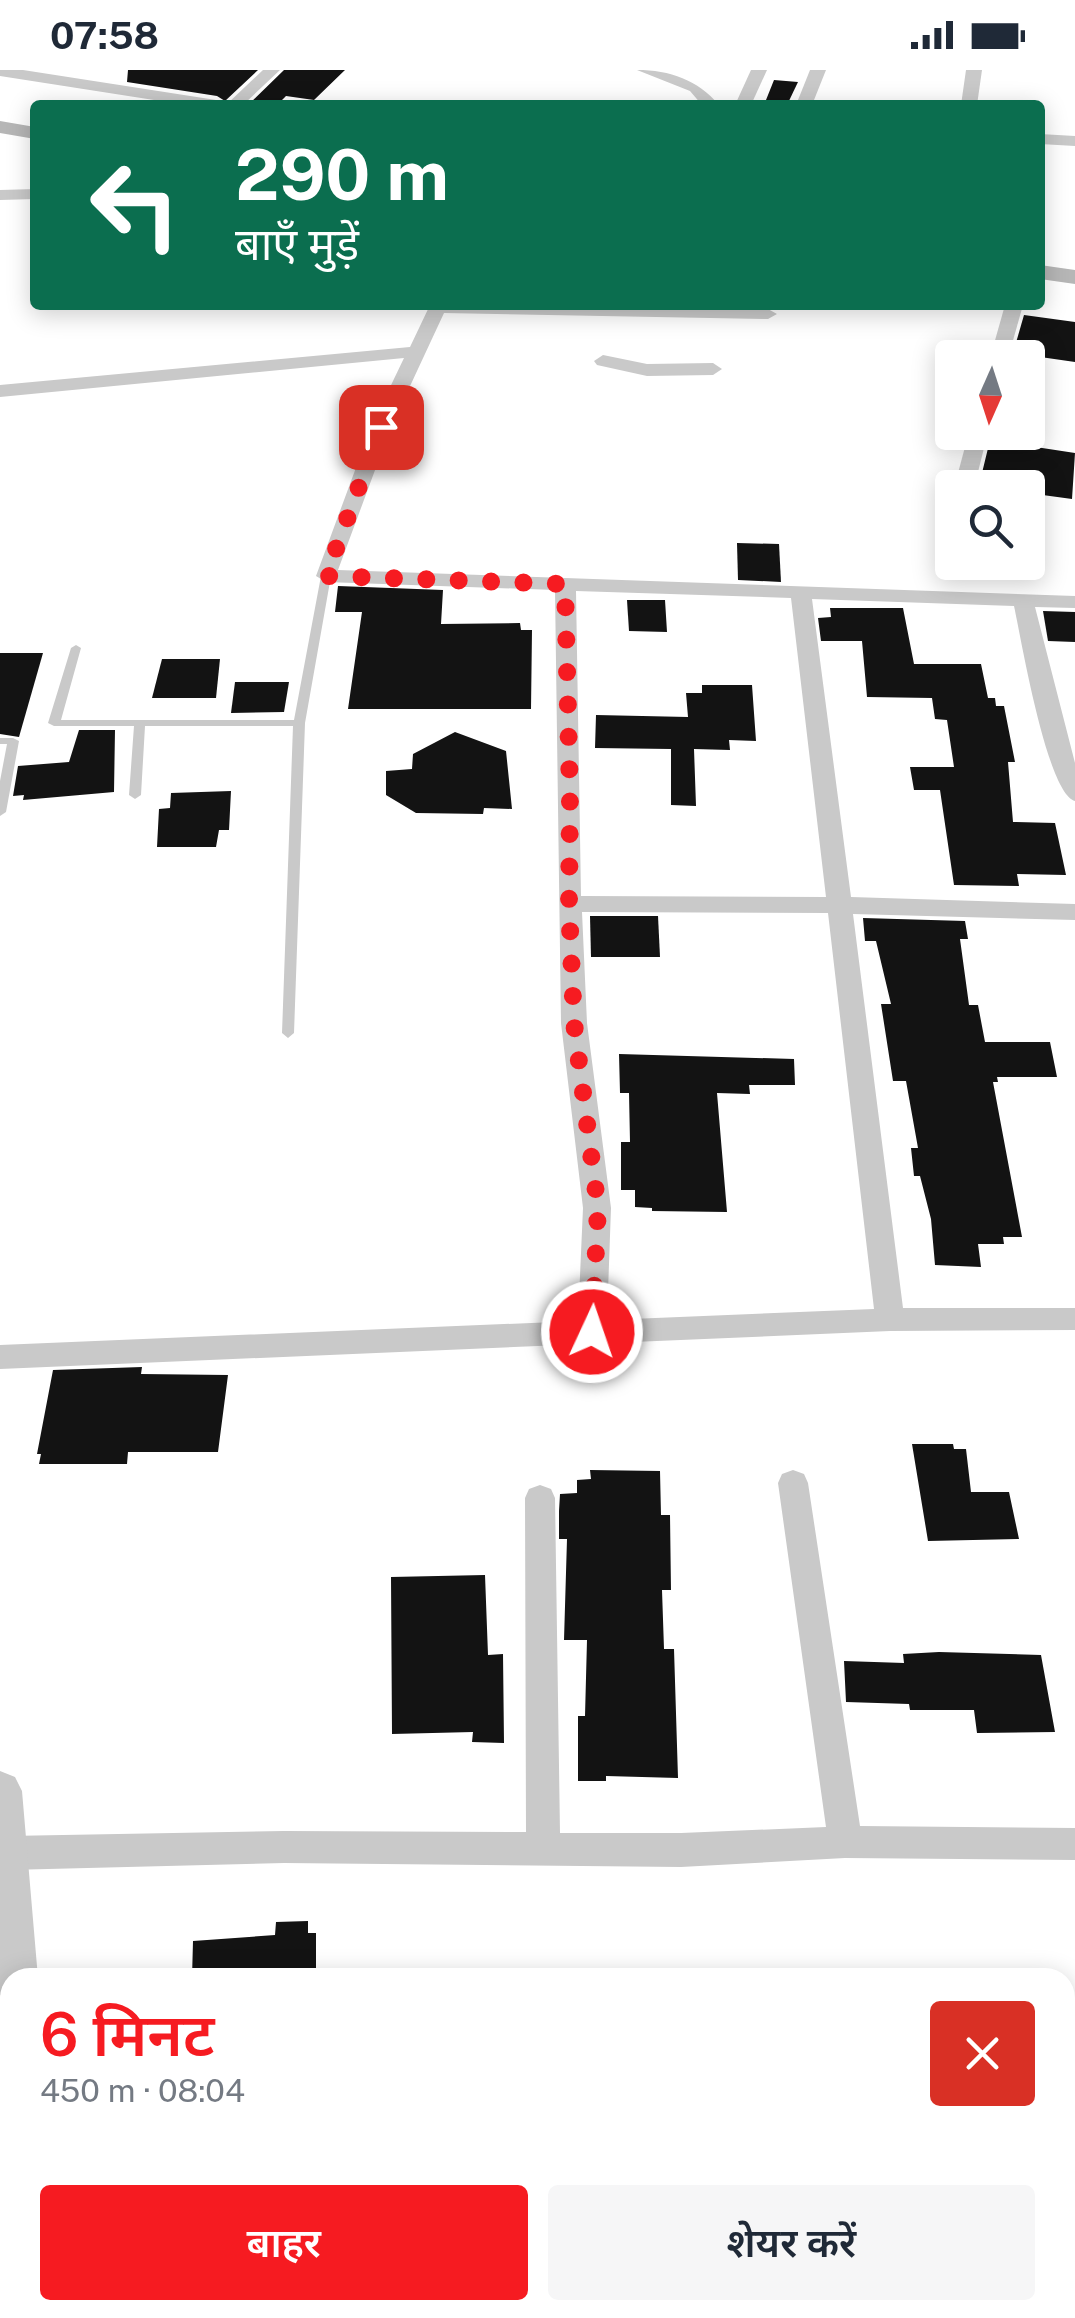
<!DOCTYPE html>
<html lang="hi">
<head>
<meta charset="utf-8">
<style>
	:root { --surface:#fff; --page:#f6f6f7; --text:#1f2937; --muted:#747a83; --accent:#f61b21 }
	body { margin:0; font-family:"Public Sans","Noto Sans Devanagari",sans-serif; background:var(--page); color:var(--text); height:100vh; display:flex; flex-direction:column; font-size:38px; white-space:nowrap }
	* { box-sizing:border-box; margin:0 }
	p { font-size:32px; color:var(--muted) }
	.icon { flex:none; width:55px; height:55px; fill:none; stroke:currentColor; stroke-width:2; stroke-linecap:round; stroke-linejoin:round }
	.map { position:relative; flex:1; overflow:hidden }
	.panel { position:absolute; left:0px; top:1898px; width:1075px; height:352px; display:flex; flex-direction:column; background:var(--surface); border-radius:30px 30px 0 0; box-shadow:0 5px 25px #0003 }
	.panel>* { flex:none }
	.guide { position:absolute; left:30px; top:30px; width:1015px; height:210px; border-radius:10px; box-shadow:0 5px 25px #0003; background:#0b6e4f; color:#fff; overflow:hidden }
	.needle { width:65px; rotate:183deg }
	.fabs { position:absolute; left:935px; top:270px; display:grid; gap:20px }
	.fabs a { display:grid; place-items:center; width:110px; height:110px; border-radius:10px; background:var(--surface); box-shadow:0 5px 25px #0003; font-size:50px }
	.pin { position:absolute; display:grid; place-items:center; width:85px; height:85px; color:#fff; margin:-42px; border-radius:20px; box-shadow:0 5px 15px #0006 }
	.me { position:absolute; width:110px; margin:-55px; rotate:3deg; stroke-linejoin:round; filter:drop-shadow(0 0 8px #0008) }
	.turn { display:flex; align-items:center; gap:35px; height:210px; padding:0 40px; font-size:45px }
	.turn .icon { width:130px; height:130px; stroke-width:2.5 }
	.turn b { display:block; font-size:70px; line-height:85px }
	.round { display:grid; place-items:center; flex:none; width:105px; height:105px; border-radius:10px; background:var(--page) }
	.headline { display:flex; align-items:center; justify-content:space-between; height:170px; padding:0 40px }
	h1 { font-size:60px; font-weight:600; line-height:75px; color:var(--accent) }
	.cta { display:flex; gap:20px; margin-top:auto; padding:20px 40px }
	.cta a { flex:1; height:115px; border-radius:10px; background:var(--accent); color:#fff; font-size:40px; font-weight:600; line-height:115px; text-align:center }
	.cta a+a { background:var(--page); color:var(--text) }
	.status { display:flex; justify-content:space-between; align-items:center; height:70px; padding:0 50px; background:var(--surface); direction:ltr }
	.status svg { height:28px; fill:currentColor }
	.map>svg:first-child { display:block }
	.building { fill:#131313 }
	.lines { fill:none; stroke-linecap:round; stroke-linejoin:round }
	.service { fill:#c9c9c9; fill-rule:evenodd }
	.minor { fill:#c9c9c9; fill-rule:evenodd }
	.tertiary { fill:#c9c9c9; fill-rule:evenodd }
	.secondary { fill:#b6b6b6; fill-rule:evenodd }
	.route { stroke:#f61b21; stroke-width:18; stroke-dasharray:0 32.4 }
</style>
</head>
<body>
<div class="status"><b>07:58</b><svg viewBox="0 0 49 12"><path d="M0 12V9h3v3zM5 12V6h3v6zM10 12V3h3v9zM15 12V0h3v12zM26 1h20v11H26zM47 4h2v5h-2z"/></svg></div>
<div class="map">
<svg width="1075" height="2248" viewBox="0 0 1075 2248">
	<rect width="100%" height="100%" fill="#fff"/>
	<g class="building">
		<polygon points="128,0 258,0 225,31 217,26 127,12"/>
		<polygon points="284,0 345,0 314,30 286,26 277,35 248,35"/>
		<polygon points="774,10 798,12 787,35 764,35"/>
		<polygon points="1024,245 1075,252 1075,292 1013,283"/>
		<polygon points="990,370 1075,383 1072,429 1028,423 1028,418 1013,418 1016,407 982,403"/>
		<polygon points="737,473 779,474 781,512 738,510"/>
		<polygon points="338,516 443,520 441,554 520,553 521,560 532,560 531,639 348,639 362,542 335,542"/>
		<polygon points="627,530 665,530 667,562 629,561"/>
		<polygon points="830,538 903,538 914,594 981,594 988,628 995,628 996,636 1004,636 1015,692 1008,692 1013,752 1055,753 1066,805 1017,804 1019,816 954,815 940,720 914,720 910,697 954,697 947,650 935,649 932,628 867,627 862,571 821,571 818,548 831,547"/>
		<polygon points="1043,541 1075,542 1075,572 1048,571"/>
		<polygon points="0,583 43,583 19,667 0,664"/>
		<polygon points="162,589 220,589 216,628 152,628"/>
		<polygon points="235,612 289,612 284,642 231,643"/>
		<polygon points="702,615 752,615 756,671 729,670 730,680 694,679 696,736 671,735 671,679 595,678 596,645 688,647 686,623 702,623"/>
		<polygon points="79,660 115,660 114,722 23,730 24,725 13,726 18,696 69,692"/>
		<polygon points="455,662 506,681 512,739 484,738 483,744 416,743 386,725 386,701 412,699 413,684"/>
		<polygon points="231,721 229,760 219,760 216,777 157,777 159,739 170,738 171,723"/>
		<polygon points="590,846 658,846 660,887 591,887"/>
		<polygon points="863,848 965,851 968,869 960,869 969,935 978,935 985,972 1050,972 1057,1007 997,1007 998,1012 993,1012 1022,1167 1003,1167 1004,1174 978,1174 981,1197 935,1195 931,1149 920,1106 914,1106 911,1078 918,1078 906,1011 893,1011 881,934 891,934 876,871 865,871"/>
		<polygon points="619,984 794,989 795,1015 749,1015 750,1024 717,1023 727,1142 652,1141 652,1138 635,1137 635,1120 621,1120 621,1072 630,1072 629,1023 620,1023"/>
		<polygon points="142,1297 141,1304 228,1305 218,1382 128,1382 127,1394 39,1394 41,1384 37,1384 53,1300"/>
		<polygon points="912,1374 953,1374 954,1379 966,1379 971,1422 1009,1422 1019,1469 928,1471"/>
		<polygon points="590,1400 660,1401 661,1445 670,1445 671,1520 662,1520 664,1579 674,1579 678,1708 606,1706 606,1711 578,1711 578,1646 585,1646 587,1570 564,1570 567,1469 559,1469 559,1441 560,1424 577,1423 577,1410 591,1409"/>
		<polygon points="485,1505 488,1585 503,1584 504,1673 472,1672 473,1662 392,1664 391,1507"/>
		<polygon points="939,1582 1041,1585 1055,1662 977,1663 974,1640 910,1640 909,1634 846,1632 844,1591 904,1593 903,1584"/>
		<polygon points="308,1851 308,1863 316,1863 316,1908 192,1908 193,1871 275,1865 276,1852"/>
	</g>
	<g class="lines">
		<g class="service">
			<polygon points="326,503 331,506 305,653 294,963 288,968 282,963 293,656 145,656 141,725 135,729 129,725 134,656 54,656 48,653 71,578 76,575 81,578 61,650 294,650 321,506"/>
			<polygon points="0,668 13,668 19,671 6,742 0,746 0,711 7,674 0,674"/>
		</g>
		<g class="minor">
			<polygon points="0,0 23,0 216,30 224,35 186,35 0,6"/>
			<polygon points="263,0 280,0 243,35 226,35"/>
			<path d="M 637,0 C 670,0 698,10 719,35 L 702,35 L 690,21 Z"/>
			<polygon points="751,0 767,0 751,35 735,35"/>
			<polygon points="810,0 826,0 812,35 796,35"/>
			<polygon points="966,0 982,0 977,35 961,35"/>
			<polygon points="1040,64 1075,66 1075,76 1040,74"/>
			<polygon points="35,119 35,129 0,130 0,120"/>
			<path d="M 430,235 L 768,239 L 777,244 L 768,249 L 444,243 L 391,357 L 338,500 L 1075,526 L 1075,538 L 1035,537 L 1075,693 L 1075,731 C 1047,724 1021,568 1014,536 L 812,529 L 851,827 L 1075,834 L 1075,850 L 853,844 L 903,1238 L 1075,1238 L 1075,1260 L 890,1261 L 0,1299 L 0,1275 L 578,1251 L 583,1138 L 561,953 L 555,520 L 326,512 L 316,506 L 371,357 L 404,288 L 0,327 L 0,315 L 410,277 ZM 576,521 L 791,528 L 826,827 L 581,826 ZM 582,842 L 828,843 L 874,1239 L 607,1250 L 611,1138 L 587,953 Z"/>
			<polygon points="1005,235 1023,235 1008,288 990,288"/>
			<polygon points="603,285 647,294 713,293 722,299 713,305 647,306 597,295 594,291"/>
			<polygon points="969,362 988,362 974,418 954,418"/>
			<polygon points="793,1400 804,1404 808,1413 860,1756 1075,1758 1075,1790 845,1788 681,1797 284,1793 8,1800 0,1796 0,1770 8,1766 284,1761 526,1762 525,1428 529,1419 540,1415 551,1419 555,1428 560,1763 681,1763 826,1757 778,1413 782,1404"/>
		</g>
		<g class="tertiary">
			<polygon points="0,1701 15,1707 22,1721 38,1908 10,1908 10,1929 0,1925"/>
			<polygon points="10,1932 10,1978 0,1980 0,1934"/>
			<polygon points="10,2227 10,2240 55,2240 55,2248 5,2248"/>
		</g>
		<g class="secondary">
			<polygon points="0,51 35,57 35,69 0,63"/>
			<polygon points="1040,195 1075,200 1075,214 1040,209"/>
		</g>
	</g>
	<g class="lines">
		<polyline class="route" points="381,357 326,506 565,514 570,726 569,834 574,953 598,1138 592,1262"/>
	</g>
</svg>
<div class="fabs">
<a><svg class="needle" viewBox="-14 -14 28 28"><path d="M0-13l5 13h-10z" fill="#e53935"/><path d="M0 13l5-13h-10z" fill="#747a83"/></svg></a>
<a><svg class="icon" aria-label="search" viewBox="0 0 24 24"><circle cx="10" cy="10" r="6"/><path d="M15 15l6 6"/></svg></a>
</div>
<div class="pin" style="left:381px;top:357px;background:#d93025"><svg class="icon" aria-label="arrive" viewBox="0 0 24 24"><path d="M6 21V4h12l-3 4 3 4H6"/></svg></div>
<svg class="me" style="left:592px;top:1262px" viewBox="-20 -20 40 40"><circle r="17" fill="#f61b21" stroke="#fff" stroke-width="3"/><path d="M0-11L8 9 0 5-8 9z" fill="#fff"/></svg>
<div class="guide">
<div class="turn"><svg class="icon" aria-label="left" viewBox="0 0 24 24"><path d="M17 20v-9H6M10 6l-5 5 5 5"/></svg><div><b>290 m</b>बाएँ मुड़ें</div></div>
</div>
<section class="panel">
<div class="headline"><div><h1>6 मिनट</h1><p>450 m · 08:04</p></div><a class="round" style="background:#d93025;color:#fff"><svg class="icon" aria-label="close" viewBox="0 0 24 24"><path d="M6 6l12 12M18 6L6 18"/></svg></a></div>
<div class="cta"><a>बाहर</a><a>शेयर करें</a></div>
</section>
</div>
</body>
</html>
